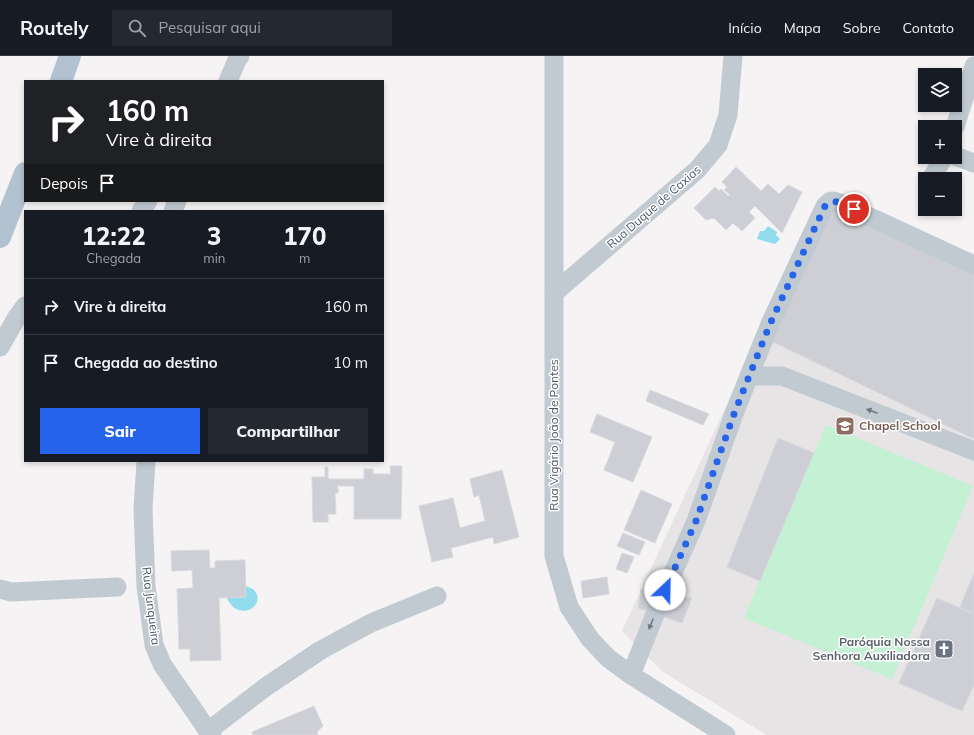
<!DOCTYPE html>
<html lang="pt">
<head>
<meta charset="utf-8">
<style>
	:root { --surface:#171b24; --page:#242831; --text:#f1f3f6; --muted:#9ea1a6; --line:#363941; --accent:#2563eb }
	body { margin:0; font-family:Mulish,sans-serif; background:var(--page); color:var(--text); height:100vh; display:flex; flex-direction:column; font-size:15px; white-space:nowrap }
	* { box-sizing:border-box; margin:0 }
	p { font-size:13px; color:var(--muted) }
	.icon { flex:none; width:22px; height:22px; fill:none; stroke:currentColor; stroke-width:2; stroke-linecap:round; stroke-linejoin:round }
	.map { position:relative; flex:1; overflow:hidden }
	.details { position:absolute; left:24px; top:154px; width:360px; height:252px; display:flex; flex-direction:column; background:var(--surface); border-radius:0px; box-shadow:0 2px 6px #0003 }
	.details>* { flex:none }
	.hud { position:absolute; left:24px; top:24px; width:360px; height:122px; border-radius:0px; box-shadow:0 2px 6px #0003; background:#202124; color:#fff; overflow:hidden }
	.fabs { position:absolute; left:918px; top:12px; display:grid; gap:8px }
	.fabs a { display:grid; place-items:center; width:44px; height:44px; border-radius:0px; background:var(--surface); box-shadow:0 2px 6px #0003; font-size:20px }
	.pin { position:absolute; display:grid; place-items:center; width:34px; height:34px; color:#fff; margin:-17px; border:2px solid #fff; border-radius:50%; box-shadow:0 1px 4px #0007 }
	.me { position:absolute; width:44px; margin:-22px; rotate:24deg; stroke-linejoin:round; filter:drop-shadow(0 0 3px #0008) }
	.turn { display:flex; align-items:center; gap:14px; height:84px; padding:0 16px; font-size:18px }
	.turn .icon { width:52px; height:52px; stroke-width:2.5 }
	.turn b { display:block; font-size:28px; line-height:34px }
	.then { display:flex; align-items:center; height:38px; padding:0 16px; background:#0003; gap:8px; font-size:15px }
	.eta { display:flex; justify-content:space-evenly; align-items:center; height:68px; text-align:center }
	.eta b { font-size:24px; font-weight:800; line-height:28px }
	.action { display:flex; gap:8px; margin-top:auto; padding:8px 16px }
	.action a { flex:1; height:46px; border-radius:0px; background:var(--accent); color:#fff; font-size:16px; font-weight:800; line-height:46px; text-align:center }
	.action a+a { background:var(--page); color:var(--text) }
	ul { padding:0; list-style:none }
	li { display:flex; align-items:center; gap:12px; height:56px; padding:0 16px; border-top:1px solid var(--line) }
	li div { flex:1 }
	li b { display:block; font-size:15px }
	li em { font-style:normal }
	header { display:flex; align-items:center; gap:24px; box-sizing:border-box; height:56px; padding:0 20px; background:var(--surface); border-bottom:1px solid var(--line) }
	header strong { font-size:19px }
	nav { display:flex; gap:22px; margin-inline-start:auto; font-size:14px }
	.search { width:280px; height:36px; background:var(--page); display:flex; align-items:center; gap:10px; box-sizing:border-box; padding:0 14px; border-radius:0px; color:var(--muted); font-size:15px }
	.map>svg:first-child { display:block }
	.education { fill:#e6e4e5 }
	.green { fill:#c4f0d4 }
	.water { fill:#91dbec }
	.building { fill:#cdcfd5; stroke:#d7d9de }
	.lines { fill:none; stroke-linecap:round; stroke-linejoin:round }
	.minor { stroke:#c1cad1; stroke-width:19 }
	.major { stroke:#b3c2d0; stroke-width:22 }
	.oneway { fill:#6e7982 }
	.route { stroke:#2563eb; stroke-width:7; stroke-dasharray:0 12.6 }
	.labels { text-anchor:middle; stroke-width:3; stroke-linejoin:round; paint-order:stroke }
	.street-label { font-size:12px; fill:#4a5660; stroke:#fff }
	.education-label { font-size:12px; font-weight:bold; fill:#785e54; stroke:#fff; text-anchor:start }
	.worship-label { font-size:12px; font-weight:bold; fill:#5b616d; stroke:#fff; text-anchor:end }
</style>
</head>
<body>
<header>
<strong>Routely</strong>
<div class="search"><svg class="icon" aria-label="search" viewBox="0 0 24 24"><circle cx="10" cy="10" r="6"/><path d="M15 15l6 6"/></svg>Pesquisar aqui</div>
<nav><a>Início</a><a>Mapa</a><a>Sobre</a><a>Contato</a></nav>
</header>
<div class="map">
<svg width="974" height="679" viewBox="0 0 974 679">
	<rect width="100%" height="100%" fill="#f5f3f3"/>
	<polygon class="education" points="825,136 974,206 974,679 767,679 663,616 622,575"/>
	<polygon class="green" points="826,369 973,430 892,623 744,562"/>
	<g class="water">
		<polygon points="768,170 777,176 776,179 780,183 775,188 757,183 760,175 764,175"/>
		<path d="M 246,530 C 248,531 252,532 254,534 C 268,550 237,567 227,542 L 246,541 Z"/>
	</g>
	<g class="building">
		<polygon points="736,111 761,135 768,128 779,138 788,129 802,136 782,177 755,150 749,156 755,162 742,175 733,167 726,174 714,162 706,164 694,152 715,131 719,135 721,133 728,140 730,139 724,134 727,131 722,126"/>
		<polygon points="833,149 974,217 974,383 767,283"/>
		<polygon points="650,334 709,358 703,369 646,345"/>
		<polygon points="597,358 652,381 633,426 604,414 615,386 590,376"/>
		<polygon points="778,382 814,397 760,525 727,511"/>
		<polygon points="390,410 402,410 401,463 354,463 354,430 337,430 339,436 335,438 336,458 328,458 328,466 313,466 312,421 325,421 325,411 328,411 328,423 364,423 364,413 373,413 373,418 391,418"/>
		<polygon points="502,414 519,481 494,488 493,481 451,492 453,501 432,506 419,450 453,442 460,472 485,465 479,439 474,441 470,423"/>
		<polygon points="641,434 672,448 655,487 624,474"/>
		<polygon points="623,477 645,486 639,499 617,490"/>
		<polygon points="209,494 210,512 215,512 215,505 245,504 246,541 219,542 221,604 190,605 190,593 179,593 177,533 193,532 192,514 172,515 171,495"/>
		<polygon points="622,497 634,501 627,517 616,513"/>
		<polygon points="974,517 974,558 960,551"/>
		<polygon points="607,521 609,538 583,542 581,525"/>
		<polygon points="641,533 692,542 682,567 638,552"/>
		<polygon points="937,542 974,558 974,629 962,655 899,627"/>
		<polygon points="314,650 323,670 317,676 318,679 253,679 252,676"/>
	</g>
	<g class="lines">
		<g class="minor">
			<polyline points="554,0 554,500 569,551 590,583 608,602 631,619 726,679"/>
			<polyline points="228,25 237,4 240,0"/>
			<polyline points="955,71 974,10"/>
			<polyline points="955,100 974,107"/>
			<polyline points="931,123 944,101"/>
			<polyline points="141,155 148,145"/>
			<polyline points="173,155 177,145"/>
			<polyline points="554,237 697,114 718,89 728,59 733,0"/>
			<polyline points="0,291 17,261 25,250"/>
			<path d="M 749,320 L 770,268 L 825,150 C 831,144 832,144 840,147 L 974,209"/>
			<polyline points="146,405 143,453 146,530 154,589 162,608 208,675 212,679"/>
			<polyline points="0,533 11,536 117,531"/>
			<polyline points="631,619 659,548 696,465 734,358 749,320 782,320 974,395"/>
			<polyline points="208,675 267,630 321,594 371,567 437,540"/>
		</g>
		<g class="major">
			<polyline points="61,25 70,0"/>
			<polyline points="0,181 25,117"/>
		</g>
	</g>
	<defs><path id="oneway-solid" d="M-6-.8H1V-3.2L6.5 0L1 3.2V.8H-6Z"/></defs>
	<g class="oneway">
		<use href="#oneway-solid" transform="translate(872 355) rotate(-159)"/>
		<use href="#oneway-solid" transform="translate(651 568) rotate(112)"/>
	</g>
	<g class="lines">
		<path class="route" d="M 665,534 L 696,465 L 734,358 L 770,268 L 825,150 C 836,141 842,148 854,153"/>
	</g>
	<defs>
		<g id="school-square" transform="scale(1)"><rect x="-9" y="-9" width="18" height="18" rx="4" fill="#8d6e63" stroke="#fff"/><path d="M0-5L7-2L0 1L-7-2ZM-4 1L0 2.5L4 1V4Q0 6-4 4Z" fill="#fff"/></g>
		<g id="church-square" transform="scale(1)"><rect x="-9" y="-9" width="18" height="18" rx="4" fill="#6b7280" stroke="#fff"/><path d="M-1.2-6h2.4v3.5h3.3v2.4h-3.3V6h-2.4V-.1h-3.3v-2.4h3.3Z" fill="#fff"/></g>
	</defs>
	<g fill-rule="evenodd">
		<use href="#school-square" x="845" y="370"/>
		<use href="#church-square" x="944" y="593"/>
	</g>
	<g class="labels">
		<g class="street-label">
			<text transform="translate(654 151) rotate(-41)" y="4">Rua Duque de Caxias</text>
			<text transform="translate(554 379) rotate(-90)" y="4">Rua Vigário João de Pontes</text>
			<text transform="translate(151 550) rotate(83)" y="4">Rua Junqueira</text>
		</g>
		<g class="education-label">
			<text x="859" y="374">Chapel School</text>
		</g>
		<g class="worship-label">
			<text x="930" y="590">Paróquia Nossa<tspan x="930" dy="14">Senhora Auxiliadora</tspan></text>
		</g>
	</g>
</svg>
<div class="fabs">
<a><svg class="icon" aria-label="layers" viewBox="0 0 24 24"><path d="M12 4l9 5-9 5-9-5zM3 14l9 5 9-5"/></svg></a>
<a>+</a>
<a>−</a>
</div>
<div class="pin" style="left:854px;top:153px;background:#d93025"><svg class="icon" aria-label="arrive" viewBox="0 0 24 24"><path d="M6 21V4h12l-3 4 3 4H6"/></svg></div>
<svg class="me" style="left:665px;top:534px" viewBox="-20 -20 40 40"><circle r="19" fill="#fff"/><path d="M0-13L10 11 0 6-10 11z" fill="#2563eb"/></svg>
<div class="hud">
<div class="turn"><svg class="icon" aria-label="right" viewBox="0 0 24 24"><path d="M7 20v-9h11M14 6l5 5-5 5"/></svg><div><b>160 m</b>Vire à direita</div></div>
<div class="then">Depois<svg class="icon" aria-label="arrive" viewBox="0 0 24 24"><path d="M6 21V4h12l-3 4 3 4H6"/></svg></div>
</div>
<section class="details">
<div class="eta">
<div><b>12:22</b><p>Chegada</p></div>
<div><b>3</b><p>min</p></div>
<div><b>170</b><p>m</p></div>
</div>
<ul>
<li><svg class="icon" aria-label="right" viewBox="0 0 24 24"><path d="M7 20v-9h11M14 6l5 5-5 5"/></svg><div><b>Vire à direita</b></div><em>160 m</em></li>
<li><svg class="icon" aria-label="arrive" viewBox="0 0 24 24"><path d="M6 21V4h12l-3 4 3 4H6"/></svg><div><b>Chegada ao destino</b></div><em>10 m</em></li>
</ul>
<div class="action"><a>Sair</a><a>Compartilhar</a></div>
</section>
</div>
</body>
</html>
